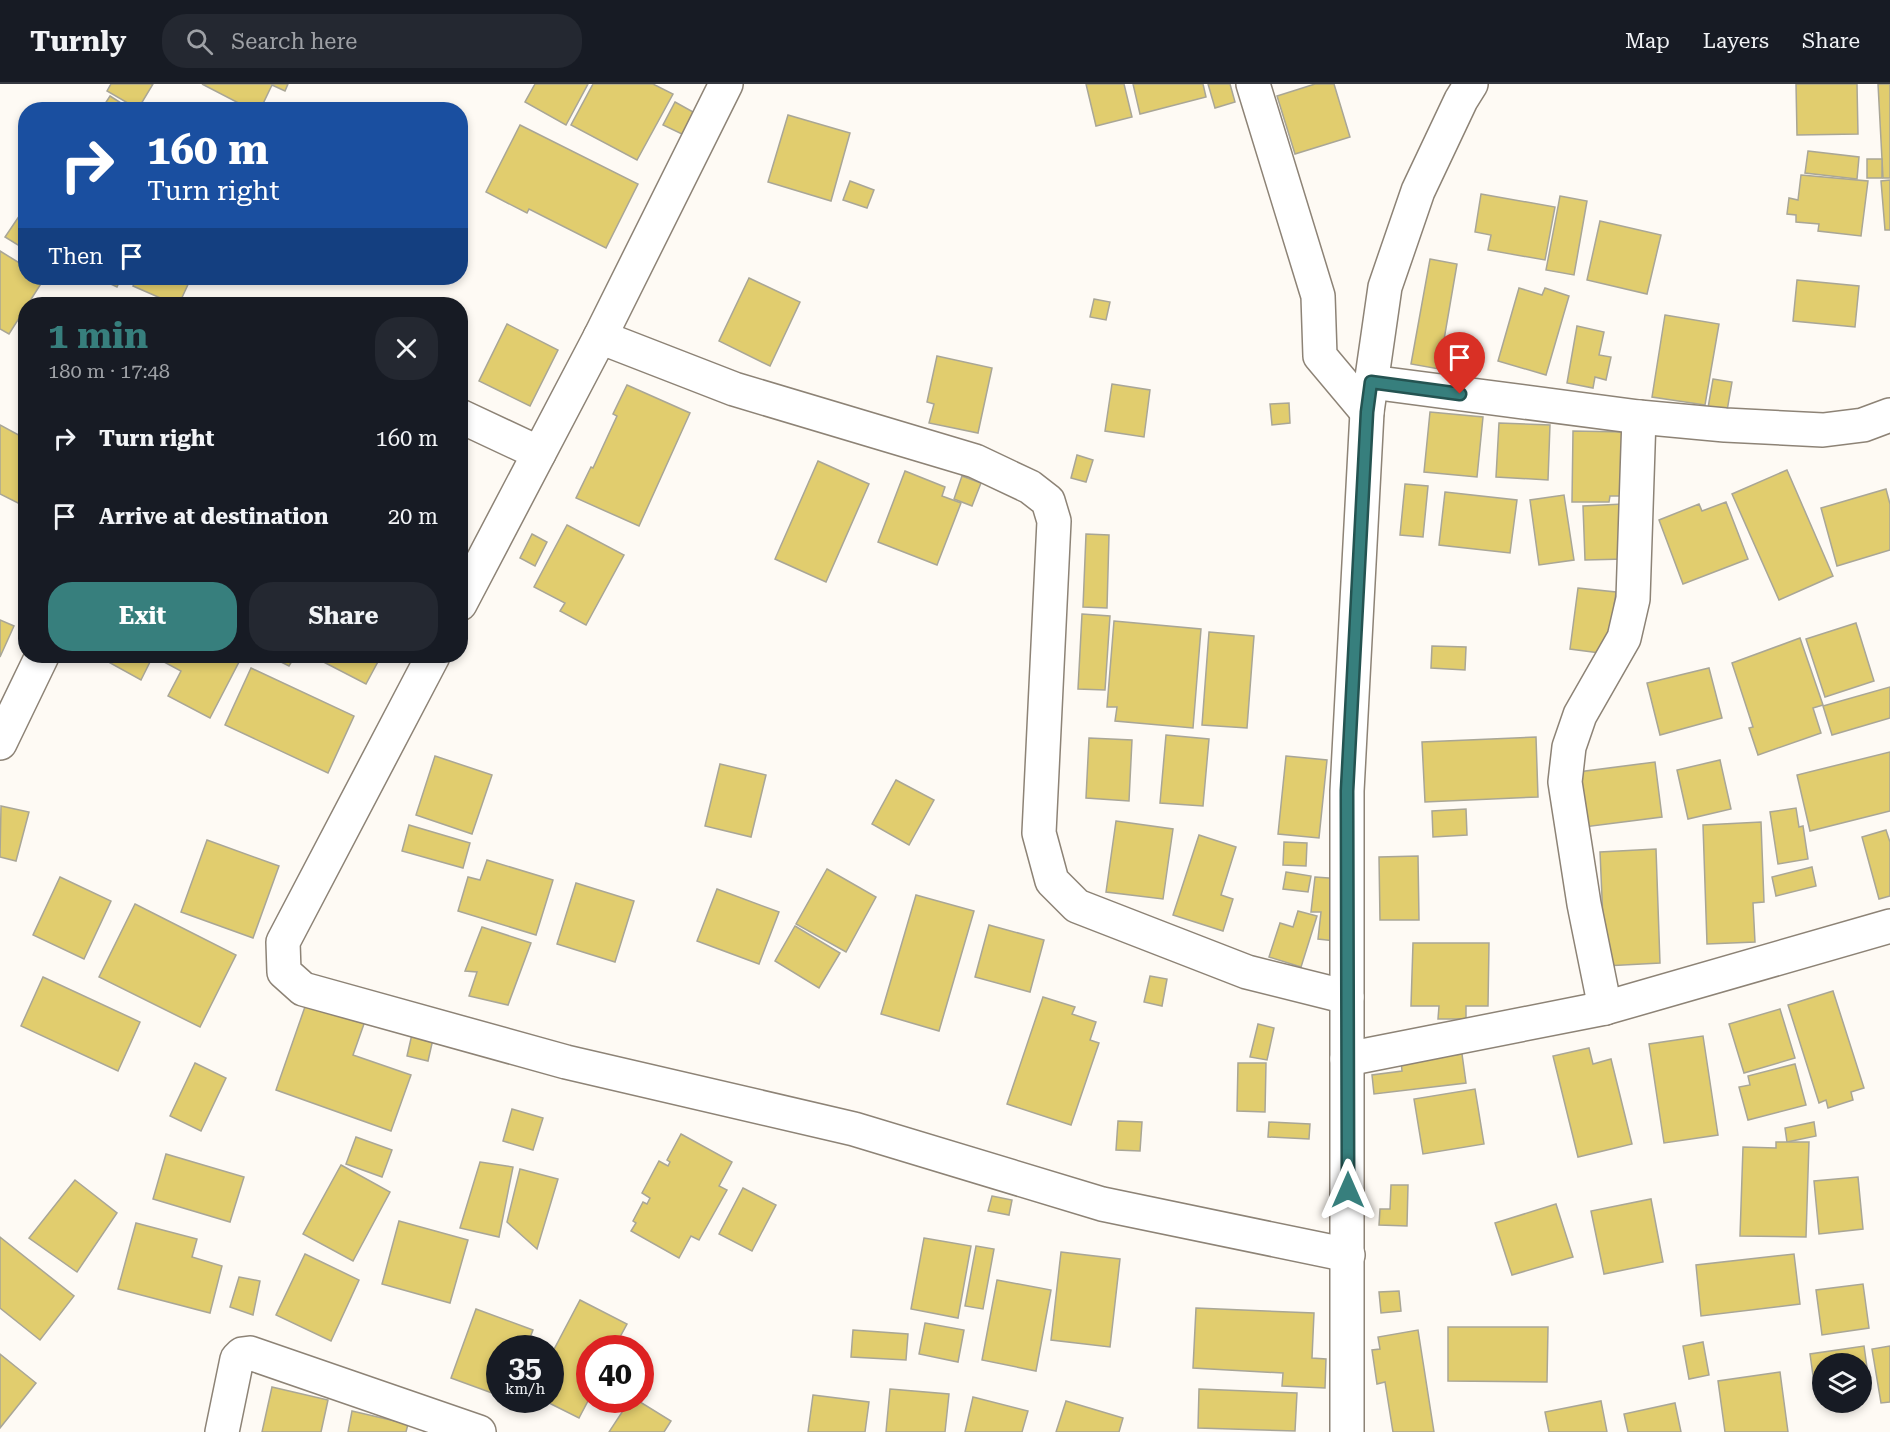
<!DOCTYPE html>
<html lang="en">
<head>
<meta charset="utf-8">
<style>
	:root { --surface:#171b24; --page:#242831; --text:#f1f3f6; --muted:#9ea1a6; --line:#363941; --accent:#377f7d }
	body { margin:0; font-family:"Roboto Serif",serif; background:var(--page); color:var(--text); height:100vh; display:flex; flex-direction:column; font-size:22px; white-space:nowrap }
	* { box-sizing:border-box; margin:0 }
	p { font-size:20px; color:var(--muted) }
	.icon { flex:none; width:33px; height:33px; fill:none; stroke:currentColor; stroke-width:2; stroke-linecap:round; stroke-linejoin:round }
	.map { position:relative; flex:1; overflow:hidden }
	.panel { position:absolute; left:18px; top:213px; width:450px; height:366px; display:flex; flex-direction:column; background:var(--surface); border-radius:24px; box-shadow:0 3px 9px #0003 }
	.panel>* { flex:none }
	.guide { position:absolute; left:18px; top:18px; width:450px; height:183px; border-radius:24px; box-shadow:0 3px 9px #0003; background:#1a4fa0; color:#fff; overflow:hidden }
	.buttons { position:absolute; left:1812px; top:1269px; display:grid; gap:12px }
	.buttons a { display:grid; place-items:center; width:60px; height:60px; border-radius:50%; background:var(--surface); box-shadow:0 3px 9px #0003; font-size:30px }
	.speed { position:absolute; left:486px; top:1251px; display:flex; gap:12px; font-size:30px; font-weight:700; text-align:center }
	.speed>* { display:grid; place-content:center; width:78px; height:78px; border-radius:50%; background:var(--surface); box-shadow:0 3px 9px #0003; line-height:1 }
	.speed small { font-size:15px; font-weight:400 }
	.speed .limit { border:9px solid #d22; background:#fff; color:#111 }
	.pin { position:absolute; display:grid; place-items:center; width:51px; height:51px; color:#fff; margin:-62px -26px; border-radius:50% 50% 50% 0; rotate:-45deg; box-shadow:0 0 6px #0007 }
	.pin .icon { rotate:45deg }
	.me { position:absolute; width:66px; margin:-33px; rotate:0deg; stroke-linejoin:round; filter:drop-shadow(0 0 4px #0008) }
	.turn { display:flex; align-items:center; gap:21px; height:126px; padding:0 30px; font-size:27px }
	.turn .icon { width:78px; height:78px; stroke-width:2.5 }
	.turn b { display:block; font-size:42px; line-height:51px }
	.then { display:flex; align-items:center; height:57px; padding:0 30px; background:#0003; gap:12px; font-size:22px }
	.round { display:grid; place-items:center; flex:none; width:63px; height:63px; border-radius:24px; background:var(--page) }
	.head { display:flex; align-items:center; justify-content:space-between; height:102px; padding:0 30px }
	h1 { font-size:36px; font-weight:700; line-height:45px; color:var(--accent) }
	.button { display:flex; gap:12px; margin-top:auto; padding:12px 30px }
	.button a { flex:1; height:69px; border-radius:24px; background:var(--accent); color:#fff; font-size:24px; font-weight:700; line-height:69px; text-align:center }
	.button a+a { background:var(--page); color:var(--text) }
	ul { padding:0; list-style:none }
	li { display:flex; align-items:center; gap:18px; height:78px; padding:0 30px }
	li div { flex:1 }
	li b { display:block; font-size:22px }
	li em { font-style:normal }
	header { display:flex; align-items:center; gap:36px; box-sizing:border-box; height:84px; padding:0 30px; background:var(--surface); border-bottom:2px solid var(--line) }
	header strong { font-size:28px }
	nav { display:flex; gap:33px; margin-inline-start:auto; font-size:21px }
	.search { width:420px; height:54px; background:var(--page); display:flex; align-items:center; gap:15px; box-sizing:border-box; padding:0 21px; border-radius:24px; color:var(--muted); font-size:22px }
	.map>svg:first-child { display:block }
	.building { fill:#e1cd6e; stroke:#a9a696; stroke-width:1.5 }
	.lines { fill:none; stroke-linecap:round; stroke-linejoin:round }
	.minor-casing { stroke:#8d8376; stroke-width:36 }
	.minor { stroke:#fff; stroke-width:33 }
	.route-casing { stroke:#245351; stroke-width:15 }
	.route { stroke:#377f7d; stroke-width:10 }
</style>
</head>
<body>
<header>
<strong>Turnly</strong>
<div class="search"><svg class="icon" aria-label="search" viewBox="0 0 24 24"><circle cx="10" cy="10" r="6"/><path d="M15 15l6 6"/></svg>Search here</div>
<nav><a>Map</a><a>Layers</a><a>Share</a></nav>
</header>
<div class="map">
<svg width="1890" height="1348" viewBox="0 0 1890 1348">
	<rect width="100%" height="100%" fill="#fefaf4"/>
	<g class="building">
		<polygon points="111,0 153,0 138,25 107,7"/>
		<polygon points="202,0 288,0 285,7 272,1 260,26 252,26"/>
		<polygon points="535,0 588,0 566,41 525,18"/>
		<polygon points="593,0 653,0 673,10 637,76 571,41"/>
		<polygon points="1086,0 1124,0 1132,33 1096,42"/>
		<polygon points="1133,0 1203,0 1206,13 1140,30"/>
		<polygon points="1208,0 1230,0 1235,18 1215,24"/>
		<polygon points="1315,0 1334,0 1350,53 1295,70 1277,12"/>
		<polygon points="1796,0 1857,0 1858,50 1797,51"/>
		<polygon points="1878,0 1890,0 1890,94 1883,94"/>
		<polygon points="110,12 132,26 101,26"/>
		<polygon points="675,18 695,29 684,51 663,41"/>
		<polygon points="788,31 850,49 831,117 768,98"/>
		<polygon points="520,41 638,100 606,164 529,125 527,129 486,108"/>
		<polygon points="1808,67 1859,73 1857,95 1805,89"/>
		<rect x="1867" y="75" width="15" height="19"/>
		<polygon points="1801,91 1868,97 1861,152 1818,147 1819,140 1796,138 1796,131 1787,130 1789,114 1798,116"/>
		<polygon points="1890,96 1890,146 1885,146 1881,97"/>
		<polygon points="850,97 874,106 867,124 843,116"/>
		<polygon points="1481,110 1555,123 1545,176 1488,166 1491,151 1475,148"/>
		<polygon points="1560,112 1587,117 1574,191 1546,186"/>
		<polygon points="26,122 26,166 5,153"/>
		<polygon points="1600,137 1661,151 1647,210 1587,196"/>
		<polygon points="0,167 26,183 26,194 44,195 9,250 0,245"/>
		<polygon points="1430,175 1457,180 1439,285 1411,280"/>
		<polygon points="98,194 121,194 117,203"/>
		<polygon points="136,194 191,194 179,220 174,220 133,202"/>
		<polygon points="749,194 800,218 770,282 719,257"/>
		<polygon points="1797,196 1859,202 1855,243 1793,237"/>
		<polygon points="1519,204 1542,211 1545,204 1569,212 1546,291 1498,277"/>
		<polygon points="1094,215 1110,218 1106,236 1090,233"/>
		<polygon points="1665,231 1719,240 1705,321 1652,313"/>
		<polygon points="507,240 558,266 530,322 479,297"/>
		<polygon points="1577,242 1604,248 1599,271 1611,273 1606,296 1595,293 1593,304 1567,299"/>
		<polygon points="937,272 992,284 978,349 929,339 934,320 927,318"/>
		<polygon points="1713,295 1732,298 1727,327 1708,324"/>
		<polygon points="1112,300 1150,306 1144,353 1105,347"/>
		<polygon points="627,301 690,329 639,442 576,414 591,383 593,384 617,332 613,330"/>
		<polygon points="1289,319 1290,339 1272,341 1270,320"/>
		<polygon points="1430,328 1483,333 1477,393 1424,388"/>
		<polygon points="1499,339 1550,341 1548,396 1496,393"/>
		<polygon points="0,341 26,355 26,423 0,410"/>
		<polygon points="1573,347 1625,348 1624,412 1610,412 1609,418 1572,418"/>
		<polygon points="1077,371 1093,376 1086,398 1071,394"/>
		<polygon points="818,377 869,400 826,498 775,475"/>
		<polygon points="1787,386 1833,492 1779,516 1732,410"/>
		<polygon points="905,387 945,403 942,412 961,419 937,481 878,458"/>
		<polygon points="962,392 981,399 972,422 954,415"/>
		<polygon points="1405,400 1428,402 1423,453 1400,451"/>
		<polygon points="1886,405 1890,420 1890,466 1837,482 1821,424"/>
		<polygon points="1445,408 1517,416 1510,469 1439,461"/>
		<polygon points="1564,411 1574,476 1539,481 1530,416"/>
		<polygon points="1726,418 1748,475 1683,500 1659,436 1699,420 1702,427"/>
		<polygon points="1623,420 1625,475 1585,476 1583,422"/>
		<polygon points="567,441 624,471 586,541 560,527 565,519 534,503"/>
		<polygon points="532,450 547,458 535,482 520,474"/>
		<polygon points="1086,450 1109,451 1107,524 1083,523"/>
		<polygon points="1578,504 1616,508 1607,570 1570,565"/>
		<polygon points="1082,530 1110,532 1105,606 1078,605"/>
		<polygon points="0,536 14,542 0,573"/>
		<polygon points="1114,537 1201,545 1193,644 1115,637 1117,623 1107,623"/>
		<polygon points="1856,539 1874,597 1825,613 1806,555"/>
		<polygon points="1209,548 1254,552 1247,644 1202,641"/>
		<polygon points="1800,554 1823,621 1813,624 1821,649 1758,671 1749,644 1753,643 1732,579"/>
		<polygon points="1432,562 1466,563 1465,586 1431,584"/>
		<polygon points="105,572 232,572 240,576 210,634 168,612 181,587 153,572 141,596 103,575"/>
		<polygon points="269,572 295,572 289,582"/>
		<polygon points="312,572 381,572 366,600"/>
		<polygon points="251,584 354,632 328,689 225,641"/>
		<polygon points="1709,584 1722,634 1660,651 1647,599"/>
		<polygon points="1890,603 1890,634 1832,651 1823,622"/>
		<polygon points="1166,651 1209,655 1203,722 1160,719"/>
		<polygon points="1536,653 1538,713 1425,718 1422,658"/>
		<polygon points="1089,654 1132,656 1129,717 1086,714"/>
		<polygon points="1890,668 1890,727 1810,747 1797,691"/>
		<polygon points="435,672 492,691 472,750 416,731"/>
		<polygon points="1286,672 1327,676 1319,754 1278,750"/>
		<polygon points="1720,676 1731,725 1688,735 1677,686"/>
		<polygon points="1655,678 1662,733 1584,743 1578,688"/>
		<polygon points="720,680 766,691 751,753 705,742"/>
		<polygon points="896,696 934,716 909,761 872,740"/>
		<polygon points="1,722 29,728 16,777 0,773"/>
		<polygon points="1796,724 1799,743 1803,742 1808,775 1778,780 1770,728"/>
		<polygon points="1466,725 1467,751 1433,753 1432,727"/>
		<polygon points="1116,737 1173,745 1163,815 1106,808"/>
		<polygon points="1761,738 1764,818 1753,819 1755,858 1707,860 1703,741"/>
		<polygon points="409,741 470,759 463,784 402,767"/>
		<polygon points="1886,746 1890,758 1890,812 1879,815 1862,753"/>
		<polygon points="1199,751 1236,763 1221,811 1233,815 1223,847 1173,831"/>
		<polygon points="207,756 279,782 253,854 181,828"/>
		<polygon points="1284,758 1307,759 1306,782 1283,781"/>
		<polygon points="1656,765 1660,879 1605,882 1600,768"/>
		<polygon points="1418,772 1419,836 1380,836 1379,773"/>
		<polygon points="487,776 553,796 536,851 458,827 468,793 480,796"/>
		<polygon points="1812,783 1816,802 1776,812 1772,793"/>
		<polygon points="827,785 876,813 846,868 796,840"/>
		<polygon points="1286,788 1311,792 1308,808 1283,805"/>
		<polygon points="60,793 111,817 84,875 33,851"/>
		<polygon points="1315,793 1342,795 1335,857 1318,855 1321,828 1311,828"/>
		<polygon points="576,799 634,817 615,878 557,860"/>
		<polygon points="717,805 779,828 759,880 697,857"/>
		<polygon points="916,811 974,827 939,947 881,930"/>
		<polygon points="135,820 236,871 200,943 99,893"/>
		<polygon points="1298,827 1317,832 1301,883 1269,873 1280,839 1293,843"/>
		<polygon points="989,841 1044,856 1030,908 975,893"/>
		<polygon points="795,842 840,869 819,904 775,877"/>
		<polygon points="482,843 531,859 508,921 469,912 477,888 465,887"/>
		<polygon points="1413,859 1489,859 1488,922 1466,922 1466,935 1438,935 1439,922 1411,922"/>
		<polygon points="1150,892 1167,895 1162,922 1144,918"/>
		<polygon points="43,893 140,938 118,987 21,942"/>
		<polygon points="1833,907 1864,1004 1851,1008 1853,1016 1828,1024 1826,1016 1819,1019 1788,921"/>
		<polygon points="1043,913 1075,923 1072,930 1096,938 1090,956 1099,959 1071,1041 1007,1020"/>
		<polygon points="307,917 365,937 353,971 411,991 391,1047 276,1006"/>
		<polygon points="1780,925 1795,974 1744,989 1729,940"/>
		<polygon points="415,937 436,942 428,977 407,972"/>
		<polygon points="1258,940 1274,944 1267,976 1250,973"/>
		<polygon points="1703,952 1718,1051 1664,1059 1649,960"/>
		<polygon points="1589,964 1593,980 1611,975 1632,1060 1578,1073 1553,972"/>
		<polygon points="1462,970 1466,999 1374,1010 1372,991 1402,987 1401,977"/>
		<polygon points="195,979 226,994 201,1047 170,1032"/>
		<polygon points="1238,979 1266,979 1265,1028 1237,1027"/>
		<polygon points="1795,980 1806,1021 1748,1036 1739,1003 1750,1001 1748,992"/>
		<polygon points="1475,1005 1484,1060 1423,1070 1414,1015"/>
		<polygon points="512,1025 543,1034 533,1066 503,1057"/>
		<polygon points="1118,1037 1142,1038 1140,1067 1116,1066"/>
		<polygon points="1269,1038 1310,1040 1309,1055 1268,1053"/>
		<polygon points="1814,1038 1816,1052 1787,1058 1785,1044"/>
		<polygon points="681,1050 732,1078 719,1102 727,1106 699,1156 691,1152 679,1174 631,1147 636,1139 633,1137 643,1118 647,1120 650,1114 642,1109 659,1077 668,1082 670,1078 667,1076"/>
		<polygon points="356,1053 392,1066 382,1093 346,1080"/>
		<polygon points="1776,1058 1809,1058 1806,1153 1740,1152 1743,1063 1776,1064"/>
		<polygon points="166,1070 244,1093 230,1138 153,1115"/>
		<polygon points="480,1078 513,1083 499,1153 460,1144"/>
		<polygon points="341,1081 390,1108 353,1177 303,1150"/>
		<polygon points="520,1085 558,1095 537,1165 507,1138"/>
		<polygon points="1858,1093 1863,1145 1819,1150 1814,1097"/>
		<polygon points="75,1096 117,1129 77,1188 29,1154"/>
		<polygon points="1391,1101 1408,1101 1407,1142 1379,1141 1380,1125 1390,1125"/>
		<polygon points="743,1104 776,1121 752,1167 719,1150"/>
		<polygon points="992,1112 1012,1116 1009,1131 988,1127"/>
		<polygon points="1651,1115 1663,1178 1604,1190 1591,1127"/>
		<polygon points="1556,1120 1573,1173 1512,1191 1495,1139"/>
		<polygon points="399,1137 468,1156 450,1219 382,1200"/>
		<polygon points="136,1139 197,1155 192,1173 222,1182 210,1229 118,1205"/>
		<polygon points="0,1153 74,1212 40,1256 0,1224"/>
		<polygon points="924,1154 971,1162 958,1234 911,1225"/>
		<polygon points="976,1162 994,1165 983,1225 965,1222"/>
		<polygon points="1061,1168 1120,1175 1110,1263 1051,1256"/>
		<polygon points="305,1170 359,1196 331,1257 276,1231"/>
		<polygon points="1794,1170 1800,1220 1701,1232 1696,1181"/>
		<polygon points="239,1193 260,1197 253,1231 230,1223"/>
		<polygon points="997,1196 1051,1206 1036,1287 982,1276"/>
		<polygon points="1863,1200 1869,1244 1822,1251 1816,1206"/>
		<polygon points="1399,1207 1401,1227 1381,1229 1379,1208"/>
		<polygon points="580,1216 627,1240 614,1264 590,1264 590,1313 579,1334 543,1316 550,1316 550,1273"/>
		<polygon points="1196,1224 1314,1229 1312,1274 1326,1275 1325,1304 1282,1302 1283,1289 1193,1284"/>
		<polygon points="476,1225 533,1246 526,1264 500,1264 500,1312 451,1294"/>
		<polygon points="925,1239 964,1246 958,1278 919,1270"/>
		<polygon points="1448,1243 1548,1243 1547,1298 1448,1297"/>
		<polygon points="853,1246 908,1250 906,1276 851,1273"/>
		<polygon points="1418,1246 1434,1348 1393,1348 1385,1298 1377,1300 1372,1266 1380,1265 1378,1253"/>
		<polygon points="1703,1258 1709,1291 1689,1295 1683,1262"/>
		<polygon points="1864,1262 1870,1305 1862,1306 1862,1280 1822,1280 1822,1312 1816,1313 1810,1270"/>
		<polygon points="1890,1262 1890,1318 1881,1319 1872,1265"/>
		<polygon points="0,1270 36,1299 0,1344"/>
		<polygon points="1780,1288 1788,1348 1725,1348 1718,1297"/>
		<polygon points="272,1303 328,1316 321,1348 262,1348"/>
		<polygon points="890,1305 949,1310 945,1348 886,1348"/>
		<polygon points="1199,1305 1297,1309 1295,1347 1198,1344"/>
		<polygon points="813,1311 869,1318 865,1348 808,1348"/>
		<polygon points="973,1313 1028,1327 1022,1348 965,1348"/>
		<polygon points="630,1316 637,1316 671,1337 664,1348 609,1348"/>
		<polygon points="1066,1317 1123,1334 1119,1348 1056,1348"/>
		<polygon points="1601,1317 1607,1348 1549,1348 1545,1328"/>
		<polygon points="1675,1319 1681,1348 1628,1348 1624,1330"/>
		<polygon points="352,1327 408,1340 406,1348 348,1348"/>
	</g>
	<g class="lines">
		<g class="minor-casing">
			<g id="minor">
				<polyline points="1253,0 1318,212 1320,272 1367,328"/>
				<polyline points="600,253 734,305 975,377 1030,403 1048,417 1054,437 1039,749 1052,797 1077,822 1247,888 1347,913"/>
				<polyline points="1371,298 1639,333 1725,341 1823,346 1863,341 1890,331"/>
				<polyline points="460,332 539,369"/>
				<polyline points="460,520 600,253 726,0"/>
				<polyline points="433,572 283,858 284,888 303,905 566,978 854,1045 1102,1120 1348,1171"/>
				<polyline points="0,659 42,572"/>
				<polyline points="1605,924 1584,820 1565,698 1569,663 1580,631 1624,554 1633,515 1639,333"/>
				<polyline points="1347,975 1605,924 1890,842"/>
				<polyline points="222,1348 237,1275 242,1270 250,1269 479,1348"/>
				<polyline points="1347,1348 1347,707 1367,328 1385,203 1418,107 1461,16 1471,0"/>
			</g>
		</g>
		<use href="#minor" class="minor"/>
	</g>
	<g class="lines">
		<g class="route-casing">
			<polyline id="route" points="1348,1106 1347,707 1367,328 1371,298 1460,310"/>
		</g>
		<use href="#route" class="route"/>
	</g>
</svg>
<div class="buttons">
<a><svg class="icon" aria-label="layers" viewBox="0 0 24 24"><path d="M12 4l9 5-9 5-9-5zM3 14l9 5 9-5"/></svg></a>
</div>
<div class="speed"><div>35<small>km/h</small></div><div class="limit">40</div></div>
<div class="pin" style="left:1460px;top:310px;background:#d93025"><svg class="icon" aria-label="arrive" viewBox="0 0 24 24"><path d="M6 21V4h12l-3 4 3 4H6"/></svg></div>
<svg class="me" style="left:1348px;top:1106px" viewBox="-20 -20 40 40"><path d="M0-17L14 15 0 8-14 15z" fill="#377f7d" stroke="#fff" stroke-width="4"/></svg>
<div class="guide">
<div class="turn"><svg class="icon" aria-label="right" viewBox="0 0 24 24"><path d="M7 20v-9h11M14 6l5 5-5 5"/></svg><div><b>160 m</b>Turn right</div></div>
<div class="then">Then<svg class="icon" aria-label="arrive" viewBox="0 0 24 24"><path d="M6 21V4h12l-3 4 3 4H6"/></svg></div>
</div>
<section class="panel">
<div class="head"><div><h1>1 min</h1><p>180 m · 17:48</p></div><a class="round"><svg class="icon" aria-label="close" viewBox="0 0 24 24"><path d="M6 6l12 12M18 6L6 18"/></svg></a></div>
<ul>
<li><svg class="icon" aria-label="right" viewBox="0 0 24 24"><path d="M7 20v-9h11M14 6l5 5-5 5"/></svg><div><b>Turn right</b></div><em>160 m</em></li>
<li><svg class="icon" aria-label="arrive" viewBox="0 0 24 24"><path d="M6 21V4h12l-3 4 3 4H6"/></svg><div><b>Arrive at destination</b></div><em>20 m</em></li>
</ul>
<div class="button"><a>Exit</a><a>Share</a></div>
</section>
</div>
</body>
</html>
